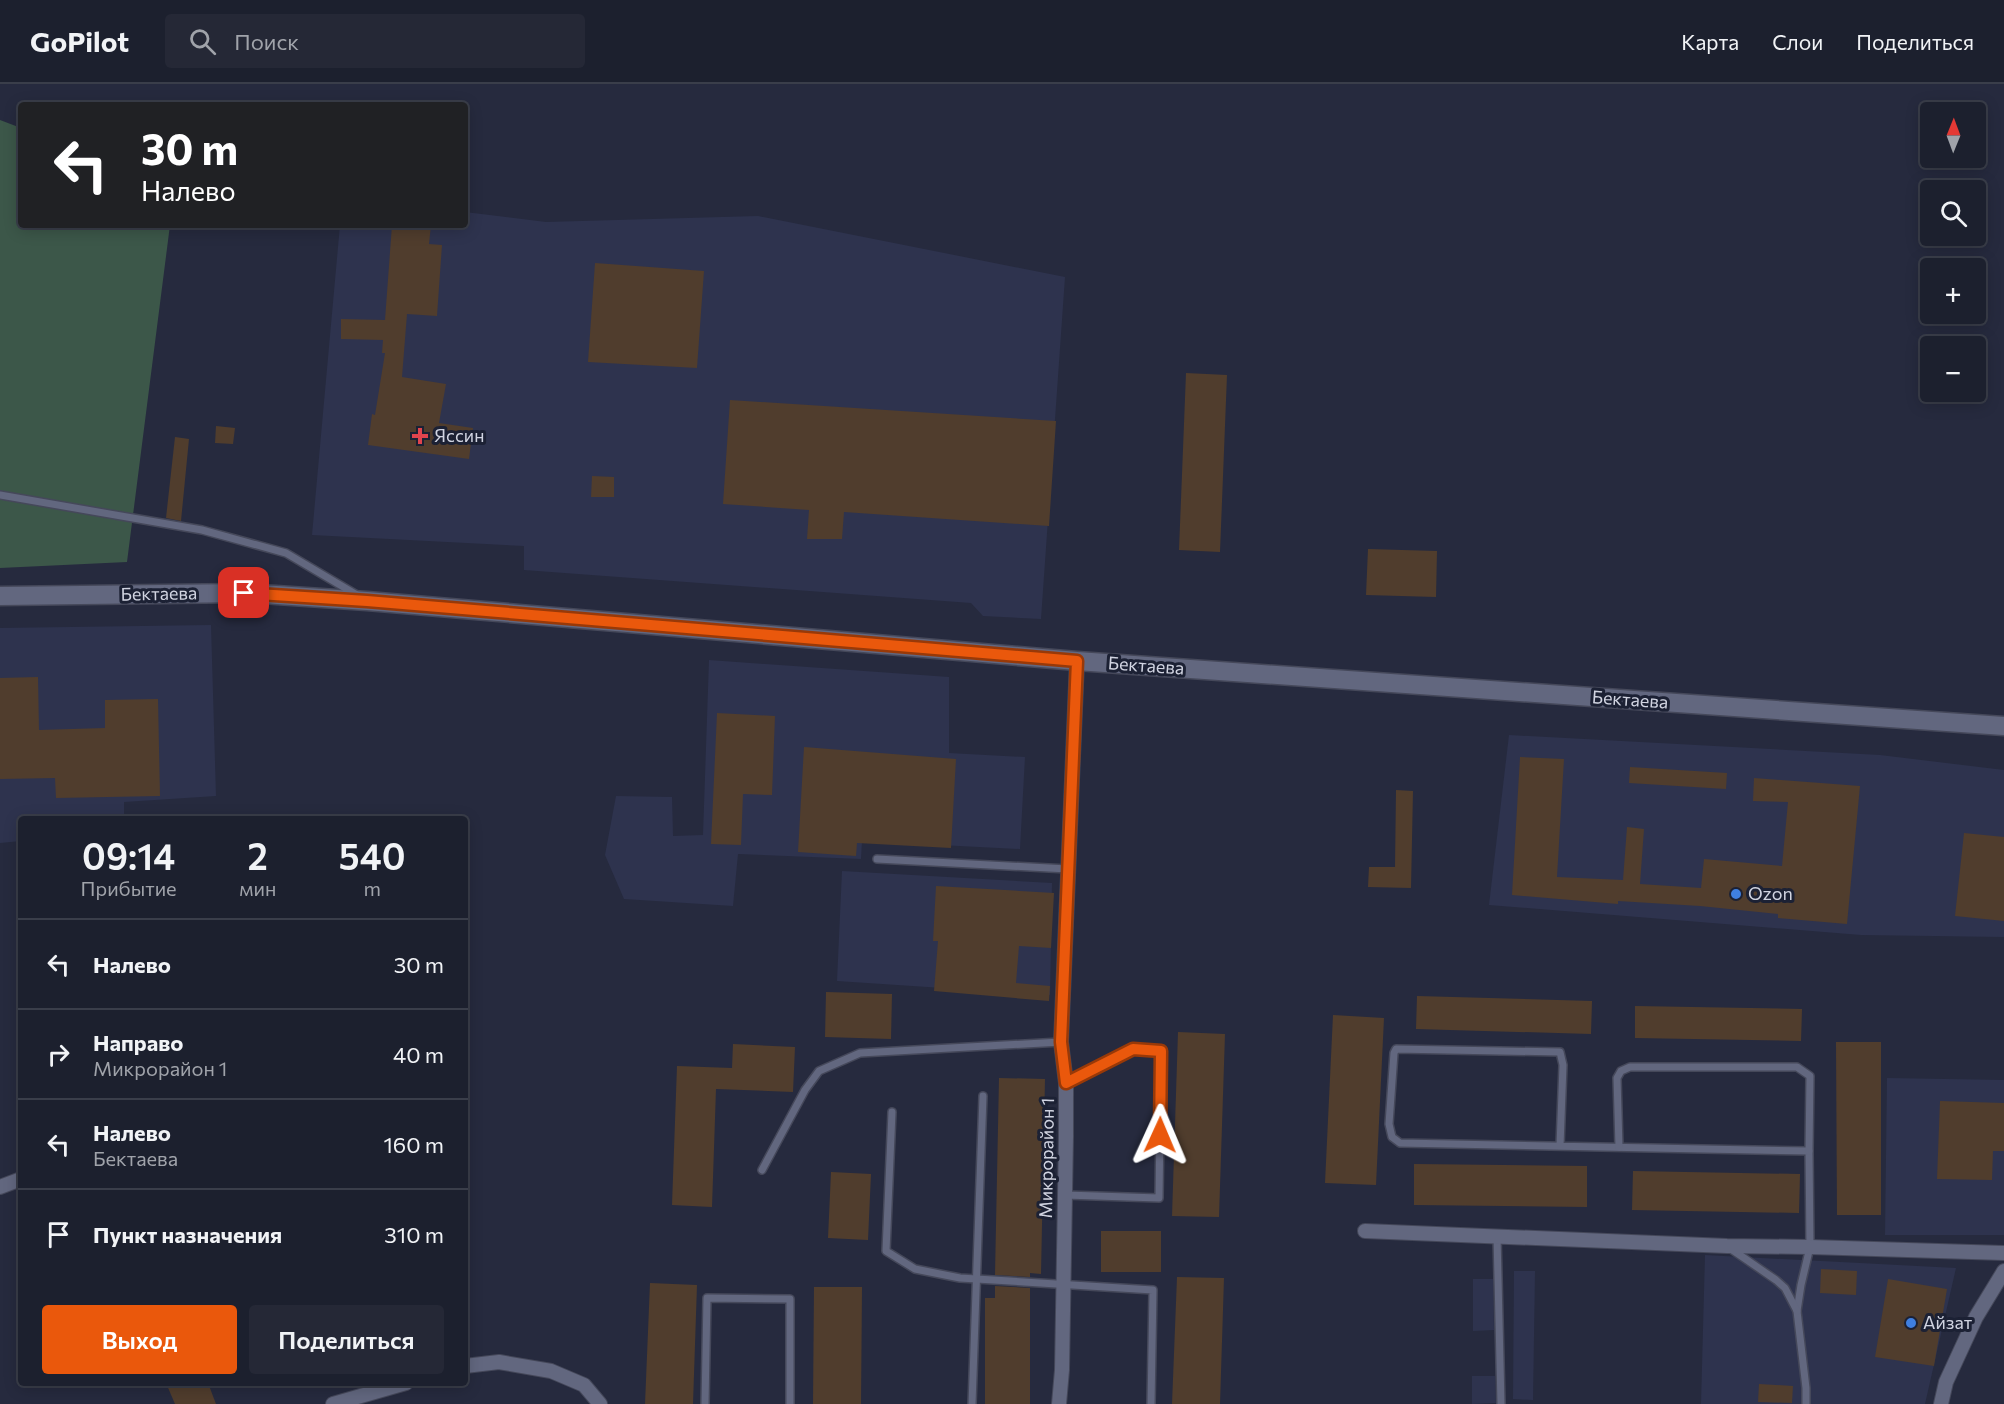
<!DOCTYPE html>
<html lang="ru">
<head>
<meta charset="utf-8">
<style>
	:root { --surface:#1c202e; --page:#252836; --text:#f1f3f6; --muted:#a0a3aa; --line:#3a3e4a; --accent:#ea580c }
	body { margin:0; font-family:Commissioner,sans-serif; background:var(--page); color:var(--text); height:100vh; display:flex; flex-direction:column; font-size:22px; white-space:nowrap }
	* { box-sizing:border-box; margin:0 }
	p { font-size:20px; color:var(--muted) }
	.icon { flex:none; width:33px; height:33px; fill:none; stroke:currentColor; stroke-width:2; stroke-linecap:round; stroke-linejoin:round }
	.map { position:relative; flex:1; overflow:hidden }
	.side { position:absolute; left:18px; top:732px; width:450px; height:570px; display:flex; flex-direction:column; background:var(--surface); border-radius:6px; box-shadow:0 3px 15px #0003,0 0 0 2px var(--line) }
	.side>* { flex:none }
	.top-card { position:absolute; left:18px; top:18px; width:450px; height:126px; border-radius:6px; box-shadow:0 3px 15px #0003,0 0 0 2px var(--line); background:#202124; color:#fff; overflow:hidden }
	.needle { width:39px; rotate:1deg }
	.fabs { position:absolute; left:1920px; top:18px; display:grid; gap:12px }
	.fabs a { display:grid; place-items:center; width:66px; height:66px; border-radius:6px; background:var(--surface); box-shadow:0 3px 15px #0003,0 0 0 2px var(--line); font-size:30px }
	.pin { position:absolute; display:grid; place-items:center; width:51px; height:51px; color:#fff; margin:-26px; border-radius:12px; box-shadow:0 3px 9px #0006 }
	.me { position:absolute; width:66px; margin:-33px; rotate:1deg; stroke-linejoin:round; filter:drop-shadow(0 0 4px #0008) }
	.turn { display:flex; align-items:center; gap:21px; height:126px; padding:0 24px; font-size:27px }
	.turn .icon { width:78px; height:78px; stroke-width:2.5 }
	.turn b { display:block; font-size:42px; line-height:51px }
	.eta { display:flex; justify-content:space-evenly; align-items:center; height:102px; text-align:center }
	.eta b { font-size:36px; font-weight:600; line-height:42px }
	.button { display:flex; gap:12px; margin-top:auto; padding:12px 24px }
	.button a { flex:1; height:69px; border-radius:6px; background:var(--accent); color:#fff; font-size:24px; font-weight:600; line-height:69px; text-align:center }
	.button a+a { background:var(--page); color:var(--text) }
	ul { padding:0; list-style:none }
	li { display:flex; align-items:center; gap:18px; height:90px; padding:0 24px; border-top:2px solid var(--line) }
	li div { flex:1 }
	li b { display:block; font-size:22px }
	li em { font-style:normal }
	header { display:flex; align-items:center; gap:36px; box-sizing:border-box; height:84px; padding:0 30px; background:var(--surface); border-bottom:2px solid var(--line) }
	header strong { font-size:28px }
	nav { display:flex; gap:33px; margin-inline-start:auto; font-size:21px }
	.search { width:420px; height:54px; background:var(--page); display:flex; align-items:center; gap:15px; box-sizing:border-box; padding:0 21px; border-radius:6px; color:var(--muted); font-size:22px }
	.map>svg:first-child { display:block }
	.built { fill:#2e334e }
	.green { fill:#3c5749 }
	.building { fill:#503d2d }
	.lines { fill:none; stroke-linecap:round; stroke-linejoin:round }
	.service-casing { stroke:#45485a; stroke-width:10 }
	.minor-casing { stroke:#45485a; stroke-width:16 }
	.tertiary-casing { stroke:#45485a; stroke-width:21 }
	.service { stroke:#62677f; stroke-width:7 }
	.minor { stroke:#62677f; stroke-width:14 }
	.tertiary { stroke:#62677f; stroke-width:18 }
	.route-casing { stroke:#983908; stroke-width:15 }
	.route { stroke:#ea580c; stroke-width:10 }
	.health-dot { fill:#e0444e; stroke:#1c2134; stroke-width:2 }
	.shop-dot { fill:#3f7fe0; stroke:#1c2134; stroke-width:2 }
	.labels { text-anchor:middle; stroke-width:6; stroke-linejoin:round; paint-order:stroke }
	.poi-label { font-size:18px; fill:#d1d4e1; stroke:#1c2134; text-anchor:start }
	.street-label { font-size:18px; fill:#d1d4e1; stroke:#1c2134 }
</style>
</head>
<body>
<header>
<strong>GoPilot</strong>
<div class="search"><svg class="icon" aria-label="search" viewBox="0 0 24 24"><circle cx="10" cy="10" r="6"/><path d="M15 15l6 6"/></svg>Поиск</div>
<nav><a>Карта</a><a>Слои</a><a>Поделиться</a></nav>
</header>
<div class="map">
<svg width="2004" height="1320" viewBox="0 0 2004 1320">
	<rect width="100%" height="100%" fill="#262a3e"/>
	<g class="built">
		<polygon points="465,128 546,138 758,132 1065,193 1041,535 983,532 971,519 524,486 524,462 312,451 340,141 465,141"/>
		<polygon points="211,541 216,712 124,718 124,735 21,735 21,757 0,759 0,544"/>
		<polygon points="709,576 949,593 949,669 1025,673 1020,765 862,757 861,775 738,770 733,822 624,815 605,771 616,712 672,713 673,752 703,751"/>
		<polygon points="1509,651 1880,671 2004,686 2004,853 1861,851 1489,821"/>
		<polygon points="842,787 1052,799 1050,911 837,897"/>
		<polygon points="1887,994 2004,996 2004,1151 1885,1151"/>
		<polygon points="1705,1171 1956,1184 1925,1320 1701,1320"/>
		<polygon points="1514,1187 1535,1187 1533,1316 1513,1315"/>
		<polygon points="1473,1195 1493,1195 1494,1246 1473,1247"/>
		<polygon points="1472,1292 1495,1292 1496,1319 1472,1320"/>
	</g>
	<polygon class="green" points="0,36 21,44 21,141 170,141 127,478 0,484"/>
	<g class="building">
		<polygon points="392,141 431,141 429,160 442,161 437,232 407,230 402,293 446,300 439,339 473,344 469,375 368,361 372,330 375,331 385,269 382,269 383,256 341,255 341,235 385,236"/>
		<polygon points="595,179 704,187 697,284 588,278"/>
		<polygon points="1186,289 1227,291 1220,468 1179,466"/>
		<polygon points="730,316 1056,337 1049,442 844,428 842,455 807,455 809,426 723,420"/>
		<polygon points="216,342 235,344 233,360 215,359"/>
		<polygon points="175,353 189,355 181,437 166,434"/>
		<polygon points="592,392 614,393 614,413 591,413"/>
		<polygon points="1368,465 1437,467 1436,513 1366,511"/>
		<polygon points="38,593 39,646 105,644 105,616 158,615 160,712 56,714 55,694 0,695 0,594"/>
		<polygon points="717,629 775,632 772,711 743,710 741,761 711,760"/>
		<polygon points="804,663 956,675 951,764 857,759 856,772 798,768"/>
		<polygon points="1520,673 1564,675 1557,793 1623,796 1627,743 1644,745 1640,800 1701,804 1704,775 1782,782 1788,718 1753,717 1754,694 1860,702 1847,840 1778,834 1778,830 1700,822 1618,817 1618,820 1512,811"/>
		<polygon points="1630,683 1727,689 1726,705 1629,699"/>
		<polygon points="1396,706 1413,707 1411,804 1368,803 1369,783 1395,783"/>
		<polygon points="1964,749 2004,753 2004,837 1955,832"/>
		<polygon points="936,802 1054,809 1051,864 1019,862 1016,899 1050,902 1049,917 934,907 938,857 933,857"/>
		<polygon points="826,908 892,910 891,955 825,953"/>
		<polygon points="1417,912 1592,917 1591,950 1416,945"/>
		<polygon points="1635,922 1802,925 1801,957 1635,954"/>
		<polygon points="1333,931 1384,934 1376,1101 1325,1099"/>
		<polygon points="1178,948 1225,950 1219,1133 1172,1132"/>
		<polygon points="1836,958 1881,958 1881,1131 1837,1131"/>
		<polygon points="733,960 795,963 793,1008 716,1005 712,1123 672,1121 677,982 732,984"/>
		<polygon points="999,994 1045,995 1041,1190 1030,1189 1030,1193 995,1191"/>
		<polygon points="1940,1017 2004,1019 2004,1067 1993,1067 1992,1096 1937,1095"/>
		<polygon points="1414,1080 1587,1082 1587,1123 1414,1121"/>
		<polygon points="1633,1087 1800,1090 1799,1129 1632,1126"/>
		<polygon points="831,1088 871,1090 868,1156 828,1154"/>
		<rect x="1101" y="1147" width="60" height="41"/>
		<polygon points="1821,1185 1857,1187 1856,1211 1820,1209"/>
		<polygon points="1177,1193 1224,1194 1220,1320 1172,1320"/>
		<polygon points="1888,1195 1947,1205 1934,1282 1875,1273"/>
		<polygon points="650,1199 697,1201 693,1320 645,1320"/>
		<polygon points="995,1202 1030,1204 1030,1320 985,1320 985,1214 995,1214"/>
		<polygon points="814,1203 862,1203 861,1320 813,1320"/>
		<polygon points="166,1299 208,1299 216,1320 175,1320"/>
		<polygon points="1759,1300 1793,1302 1792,1319 1758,1318"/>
	</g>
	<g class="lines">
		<g class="service-casing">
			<g id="service">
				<polyline points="0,411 202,446 286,469 357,511"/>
				<polyline points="877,775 1068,785"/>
				<polyline points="892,1028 886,1167 915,1185 960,1194 1153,1206 1151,1320"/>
				<polyline points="1560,1062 1563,981 1560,968 1396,965 1394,969 1389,1040 1392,1053 1400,1059 1809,1067 1810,1163 1801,1201 1797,1227 1806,1304 1806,1320"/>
				<polyline points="1619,1063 1617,994 1621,987 1630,983 1797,983 1810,992 1809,1067"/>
				<polyline points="762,1086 805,1006 819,987 860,969 1061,958"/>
				<polyline points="1065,1111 1159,1114 1161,967 1133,965 1066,999"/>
				<polyline points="1497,1152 1501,1320"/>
				<polyline points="1731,1165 1776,1196 1785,1204 1797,1227"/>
				<polyline points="705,1320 707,1214 790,1215 790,1320"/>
				<polyline points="972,1320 983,1012"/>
			</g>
		</g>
		<g class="minor-casing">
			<g id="minor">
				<polyline points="0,1103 21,1095"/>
				<polyline points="1365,1147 1727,1162 1810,1163 2004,1169"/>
				<polyline points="465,1282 499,1278 551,1287 584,1301 600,1320"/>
				<polyline points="333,1320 406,1299"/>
				<polyline points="1059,1320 1062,1286 1066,1052 1066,999 1061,958 1077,577"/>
				<polyline points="1941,1320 1946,1298 1976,1233 2004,1187"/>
			</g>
		</g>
		<g class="tertiary-casing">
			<polyline id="tertiary" points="0,512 245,509 367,517 1077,577 2004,642"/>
		</g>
		<use href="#service" class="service"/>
		<use href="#minor" class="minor"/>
		<use href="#tertiary" class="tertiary"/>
	</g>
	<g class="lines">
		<g class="route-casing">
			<polyline id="route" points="244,509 367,517 1077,577 1061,958 1066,999 1133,965 1161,967 1160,1051"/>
		</g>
		<use href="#route" class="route"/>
	</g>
	<path class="health-dot" d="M417 343h6v6h6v6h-6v6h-6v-6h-6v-6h6z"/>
	<g class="shop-dot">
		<circle cx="1736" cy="810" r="6"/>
		<circle cx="1911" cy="1239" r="6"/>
	</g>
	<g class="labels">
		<g class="poi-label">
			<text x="434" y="358">Яссин</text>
			<text x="1748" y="816">Ozon</text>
			<text x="1923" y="1245">Айзат</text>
		</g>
		<g class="street-label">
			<text transform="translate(159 510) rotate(-1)" y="6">Бектаева</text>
			<text transform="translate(1146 582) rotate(4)" y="6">Бектаева</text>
			<text transform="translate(1630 616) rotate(4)" y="6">Бектаева</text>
			<text transform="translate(1047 1074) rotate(-89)" y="6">Микрорайон 1</text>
		</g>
	</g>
</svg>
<div class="fabs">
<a><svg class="needle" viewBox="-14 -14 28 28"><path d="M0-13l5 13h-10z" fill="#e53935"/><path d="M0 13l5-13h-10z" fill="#a0a3aa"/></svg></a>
<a><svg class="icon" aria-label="search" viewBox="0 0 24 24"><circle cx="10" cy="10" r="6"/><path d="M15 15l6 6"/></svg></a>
<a>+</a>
<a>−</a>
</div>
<div class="pin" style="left:244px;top:509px;background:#d93025"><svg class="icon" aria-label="arrive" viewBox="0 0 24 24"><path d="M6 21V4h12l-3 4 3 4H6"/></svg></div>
<svg class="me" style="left:1160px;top:1051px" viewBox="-20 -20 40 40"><path d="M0-17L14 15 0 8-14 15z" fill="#ea580c" stroke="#fff" stroke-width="4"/></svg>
<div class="top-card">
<div class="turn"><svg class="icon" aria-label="left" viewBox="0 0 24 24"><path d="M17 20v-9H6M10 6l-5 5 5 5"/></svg><div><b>30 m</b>Налево</div></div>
</div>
<section class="side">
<div class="eta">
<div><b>09:14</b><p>Прибытие</p></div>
<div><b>2</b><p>мин</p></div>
<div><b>540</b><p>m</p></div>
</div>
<ul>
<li><svg class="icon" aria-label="left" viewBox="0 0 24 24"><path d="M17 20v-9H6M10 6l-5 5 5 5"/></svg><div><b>Налево</b></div><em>30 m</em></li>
<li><svg class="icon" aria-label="right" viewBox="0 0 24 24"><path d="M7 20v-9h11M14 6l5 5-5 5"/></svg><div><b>Направо</b><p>Микрорайон 1</p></div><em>40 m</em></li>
<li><svg class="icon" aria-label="left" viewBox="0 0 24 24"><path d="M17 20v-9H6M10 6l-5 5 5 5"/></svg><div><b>Налево</b><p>Бектаева</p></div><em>160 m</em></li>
<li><svg class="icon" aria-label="arrive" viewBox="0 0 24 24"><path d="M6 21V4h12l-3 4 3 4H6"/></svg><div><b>Пункт назначения</b></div><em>310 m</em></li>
</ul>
<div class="button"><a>Выход</a><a>Поделиться</a></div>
</section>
</div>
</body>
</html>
